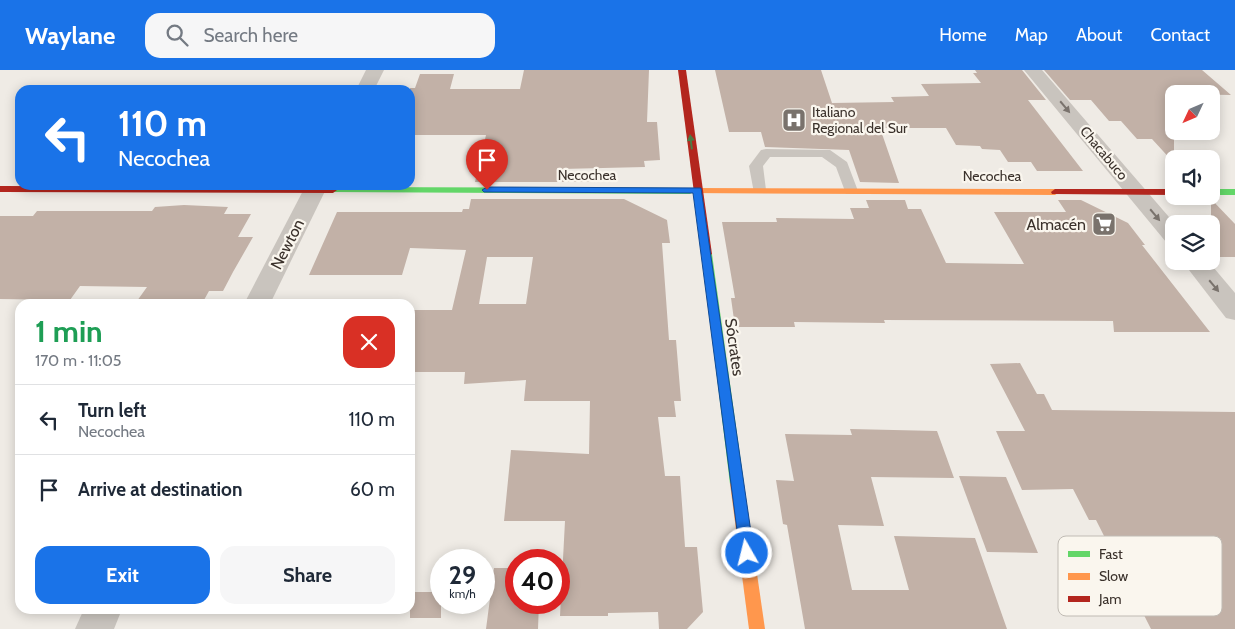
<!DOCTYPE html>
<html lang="en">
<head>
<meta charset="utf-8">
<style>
	:root { --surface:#fff; --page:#f6f6f7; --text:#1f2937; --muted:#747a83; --line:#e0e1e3; --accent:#1a73e8 }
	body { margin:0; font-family:Cabin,sans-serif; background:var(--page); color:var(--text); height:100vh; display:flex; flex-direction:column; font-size:19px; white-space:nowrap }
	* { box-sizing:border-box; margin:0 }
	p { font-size:16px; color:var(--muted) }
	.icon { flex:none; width:28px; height:28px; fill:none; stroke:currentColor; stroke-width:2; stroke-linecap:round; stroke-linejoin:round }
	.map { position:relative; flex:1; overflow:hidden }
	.details { position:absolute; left:15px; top:229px; width:400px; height:315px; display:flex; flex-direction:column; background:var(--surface); border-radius:15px; box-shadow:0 2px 12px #0003 }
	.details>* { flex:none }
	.guide { position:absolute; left:15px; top:15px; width:400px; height:105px; border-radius:15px; box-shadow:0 2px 12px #0003; background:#1a73e8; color:#fff; overflow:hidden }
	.needle { width:32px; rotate:226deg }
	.fabs { position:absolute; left:1165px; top:15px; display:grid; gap:10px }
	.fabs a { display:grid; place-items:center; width:55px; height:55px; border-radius:10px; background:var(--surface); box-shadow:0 2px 12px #0003; font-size:25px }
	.speed { position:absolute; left:430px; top:479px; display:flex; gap:10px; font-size:25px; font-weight:700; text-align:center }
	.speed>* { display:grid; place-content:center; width:65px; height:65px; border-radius:50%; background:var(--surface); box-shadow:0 2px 12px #0003; line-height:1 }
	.speed small { font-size:12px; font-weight:400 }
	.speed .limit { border:8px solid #d22; background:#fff; color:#111 }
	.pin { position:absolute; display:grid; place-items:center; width:42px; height:42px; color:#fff; margin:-51px -21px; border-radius:50% 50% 50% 0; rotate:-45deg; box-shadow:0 0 5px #0007 }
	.pin .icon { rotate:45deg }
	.me { position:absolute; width:55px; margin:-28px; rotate:352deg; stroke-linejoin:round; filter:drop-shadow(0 0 4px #0008) }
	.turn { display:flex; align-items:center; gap:18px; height:105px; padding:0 20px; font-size:22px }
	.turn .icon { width:65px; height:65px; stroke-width:2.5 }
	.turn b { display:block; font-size:35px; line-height:42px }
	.round { display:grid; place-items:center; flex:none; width:52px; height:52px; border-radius:15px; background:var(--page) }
	.head { display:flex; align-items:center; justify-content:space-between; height:85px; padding:0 20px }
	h1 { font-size:30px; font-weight:800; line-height:38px; color:#1e9e55 }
	.primary-button { display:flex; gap:10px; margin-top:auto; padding:10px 20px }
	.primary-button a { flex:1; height:58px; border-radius:15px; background:var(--accent); color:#fff; font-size:20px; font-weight:800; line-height:58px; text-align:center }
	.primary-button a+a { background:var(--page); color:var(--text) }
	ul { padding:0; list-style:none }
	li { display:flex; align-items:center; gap:15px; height:70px; padding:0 20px; border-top:1px solid var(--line) }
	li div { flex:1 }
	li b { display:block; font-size:19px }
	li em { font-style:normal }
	header { display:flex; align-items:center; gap:30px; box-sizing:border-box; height:70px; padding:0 25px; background:var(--accent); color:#fff }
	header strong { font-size:24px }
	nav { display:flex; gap:28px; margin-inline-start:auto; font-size:18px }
	.search { width:350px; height:45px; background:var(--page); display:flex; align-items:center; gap:12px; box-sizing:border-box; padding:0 18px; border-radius:15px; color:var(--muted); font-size:19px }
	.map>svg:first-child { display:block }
	.building { fill:#c2b1a7; fill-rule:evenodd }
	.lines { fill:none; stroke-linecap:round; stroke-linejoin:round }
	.lane { fill:#c9c4be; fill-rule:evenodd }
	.street { fill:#c9c4be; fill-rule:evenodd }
	.fast { fill:#63d668; fill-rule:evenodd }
	.slow { fill:#ff974d; fill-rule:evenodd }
	.jam { fill:#b3261e; fill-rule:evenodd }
	.oneway { fill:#7a736d }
	.oneway2 { fill:#4c7b46 }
	.route { fill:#1a73e8; stroke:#114b97 }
	.labels { text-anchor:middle; stroke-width:4.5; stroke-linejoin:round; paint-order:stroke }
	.far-poi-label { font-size:14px; fill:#3a312b; stroke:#faf6ee; text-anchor:start }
	.far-street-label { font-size:14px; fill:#3a312b; stroke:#faf6ee }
	.poi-label { font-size:16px; fill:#3a312b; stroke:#faf6ee; text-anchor:end }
	.street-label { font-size:16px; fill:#3a312b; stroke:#faf6ee }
	.key { fill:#faf6ee; stroke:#c0bbb4; stroke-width:1 }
	.key-label { font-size:14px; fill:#3a312b }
</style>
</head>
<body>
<header>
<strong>Waylane</strong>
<div class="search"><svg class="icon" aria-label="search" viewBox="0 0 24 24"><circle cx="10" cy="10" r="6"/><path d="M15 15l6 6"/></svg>Search here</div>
<nav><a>Home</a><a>Map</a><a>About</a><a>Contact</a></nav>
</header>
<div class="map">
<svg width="1235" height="559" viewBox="0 0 1235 559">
	<rect width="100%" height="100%" fill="#efebe5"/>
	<g class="building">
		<polygon points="524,0 649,0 647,52 657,52 660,90 644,91 645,97 561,99 589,112 475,112 486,65 410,65 410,18 415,18 420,4 454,4 450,19 520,19"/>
		<polygon points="715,0 821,0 832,33 894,32 891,27 929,26 921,14 981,13 973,3 977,3 975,0 1022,0 1046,30 1028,30 1083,101 1037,101 1031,92 1008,92 1000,80 982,79 980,76 956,75 946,58 880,58 899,113 860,112 849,80 765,77 761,62 729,62"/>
		<polygon points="1044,0 1202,0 1231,25 1174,24 1174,93 1152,69 1137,69 1121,51 1109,51 1091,30 1070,30"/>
		<path d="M 471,129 L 624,129 L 667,150 L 670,173 L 662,173 L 669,270 L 676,270 L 681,331 L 674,331 L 676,347 L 658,347 L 665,406 L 680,406 L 685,477 L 697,477 L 703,542 L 687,559 L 659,559 L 658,542 L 608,543 L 608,546 L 560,546 L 565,451 L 504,451 L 511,380 L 589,384 L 590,331 L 524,331 L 526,310 L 464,314 L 465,302 L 410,302 L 410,240 L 452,240 L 466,180 L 410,178 L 402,205 L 309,205 L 337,142 L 462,142 L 463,139 L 469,139 ZM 487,187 L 533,187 L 526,234 L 479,234 Z"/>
		<polygon points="1211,129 1235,154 1235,187 1211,187"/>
		<polygon points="866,130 905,130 908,139 921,139 946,193 1024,194 994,142 1066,142 1058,130 1081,130 1128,153 1145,175 1142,175 1210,262 1114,262 1113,251 884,250 885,253 794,252 795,257 735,257 731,228 735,228 722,152 777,152 776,148 854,149 850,138 869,138"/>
		<polygon points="184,135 228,137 224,144 251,144 238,167 253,167 233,202 223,221 209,221 204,230 137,231 147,217 80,216 70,230 0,229 0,146 33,146 37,141 152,141 155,137"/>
		<polygon points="1020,293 1037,324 1044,324 1052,340 1235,342 1235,559 1151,559 1096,450 1089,450 1073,419 1022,420 996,361 1025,361 990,294"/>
		<polygon points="850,359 937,361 954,408 871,407 884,456 838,455 852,520 909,520 894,466 975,468 1007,559 805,559 787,455 783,454 776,410 794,411 785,364 852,365"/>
		<polygon points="959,406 1006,407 1038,483 987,482"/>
		<polygon points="494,498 516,498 516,532 539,532 538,559 486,559"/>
		<rect x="410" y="522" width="31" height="26"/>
	</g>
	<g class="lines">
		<polygon class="lane" points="766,79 830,80 847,92 858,121 856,124 846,124 836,97 822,87 770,87 763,96 766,120 764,123 754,123 749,96 761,80"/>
		<g class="street">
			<polygon points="366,0 384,0 374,20 356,20"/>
			<polygon points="1024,0 1042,0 1175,154 1174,154 1174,175 1166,172"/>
			<polygon points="306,115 328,115 270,234 244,234"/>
			<polygon points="1182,191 1208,191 1235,223 1235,250 1226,248"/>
			<polygon points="84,539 122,539 114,559 75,559"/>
		</g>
		<g class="fast">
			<polygon points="333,117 690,118 694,121 690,124 330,122 329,120"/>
			<rect x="1211" y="119" width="24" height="6"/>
			<polygon points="707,181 712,184 744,414 742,418 737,420 732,418 730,414 702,184"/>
		</g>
		<g class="slow">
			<polygon points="690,118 1055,119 1059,122 1055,125 687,123 686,121"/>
			<polygon points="737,408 742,410 744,414 765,559 749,559 730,414 732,410"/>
		</g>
		<g class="jam">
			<polygon points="678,0 686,0 712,184 707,187 702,184"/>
			<polygon points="0,116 333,117 337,120 333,123 0,122"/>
			<polygon points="1055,119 1174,119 1174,125 1052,124 1051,122"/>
		</g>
	</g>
	<defs><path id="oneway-solid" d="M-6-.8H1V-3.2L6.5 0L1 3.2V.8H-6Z" transform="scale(1.25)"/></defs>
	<g class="oneway">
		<use href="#oneway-solid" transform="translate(1065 37) rotate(50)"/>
		<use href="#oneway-solid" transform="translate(1155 145) rotate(50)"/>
		<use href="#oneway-solid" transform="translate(1214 216) rotate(50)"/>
	</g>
	<use class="oneway2" href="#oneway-solid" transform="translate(691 72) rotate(-97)"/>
	<polygon class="route" points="487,117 701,118 754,483 752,487 747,489 742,487 740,483 693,123 484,122 482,120"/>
	<defs>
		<g id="hospital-square" transform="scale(1.25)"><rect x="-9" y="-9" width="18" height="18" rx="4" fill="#79726c" stroke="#faf6ee"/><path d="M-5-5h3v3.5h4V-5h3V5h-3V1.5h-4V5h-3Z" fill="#fff"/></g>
		<g id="supermarket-square" transform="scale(1.25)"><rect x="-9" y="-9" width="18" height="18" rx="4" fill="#79726c" stroke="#faf6ee"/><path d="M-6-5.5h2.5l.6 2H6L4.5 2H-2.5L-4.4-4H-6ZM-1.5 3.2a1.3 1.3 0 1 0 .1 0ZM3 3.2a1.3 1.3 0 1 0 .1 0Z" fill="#fff"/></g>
	</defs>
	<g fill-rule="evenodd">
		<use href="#hospital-square" x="794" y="50"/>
		<use href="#supermarket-square" x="1104" y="154"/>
	</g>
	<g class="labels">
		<g class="far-poi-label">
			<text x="812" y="47">Italiano<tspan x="812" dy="16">Regional del Sur</tspan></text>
		</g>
		<g class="far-street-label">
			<text transform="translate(1104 83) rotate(50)" y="5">Chacabuco</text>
			<text x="587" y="110">Necochea</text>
			<text x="992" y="111">Necochea</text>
		</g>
		<g class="poi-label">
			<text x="1086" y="160">Almacén</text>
		</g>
		<g class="street-label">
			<text transform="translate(287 174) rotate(-63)" y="6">Newton</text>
			<text transform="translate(735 277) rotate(82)" y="6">Sócrates</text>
		</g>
	</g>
	<rect x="1058" y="466" width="164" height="80" rx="8" class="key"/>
	<rect x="1068" y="481" width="22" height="6" fill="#63d668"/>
	<rect x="1068" y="503" width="22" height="7" fill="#ff974d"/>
	<rect x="1068" y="526" width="22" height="6" fill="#b3261e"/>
	<g class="key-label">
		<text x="1099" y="489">Fast</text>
		<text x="1099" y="511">Slow</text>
		<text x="1099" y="534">Jam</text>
	</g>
</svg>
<div class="fabs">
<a><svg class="needle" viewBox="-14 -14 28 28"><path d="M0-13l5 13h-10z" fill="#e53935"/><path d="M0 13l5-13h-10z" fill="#747a83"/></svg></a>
<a><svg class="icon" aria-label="sound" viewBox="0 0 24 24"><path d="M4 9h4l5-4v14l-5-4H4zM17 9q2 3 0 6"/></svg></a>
<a><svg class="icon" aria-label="layers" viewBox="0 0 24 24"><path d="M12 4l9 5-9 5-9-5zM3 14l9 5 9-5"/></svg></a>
</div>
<div class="speed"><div>29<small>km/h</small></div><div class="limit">40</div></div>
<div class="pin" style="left:487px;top:120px;background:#d93025"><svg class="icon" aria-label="arrive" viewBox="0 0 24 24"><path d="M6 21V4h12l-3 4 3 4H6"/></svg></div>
<svg class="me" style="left:747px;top:483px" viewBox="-20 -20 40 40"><circle r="17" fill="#1a73e8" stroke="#fff" stroke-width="3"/><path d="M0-11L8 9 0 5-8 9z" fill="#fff"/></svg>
<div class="guide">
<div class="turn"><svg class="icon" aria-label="left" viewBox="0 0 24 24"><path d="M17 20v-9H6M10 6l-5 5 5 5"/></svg><div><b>110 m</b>Necochea</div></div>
</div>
<section class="details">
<div class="head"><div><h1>1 min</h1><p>170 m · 11:05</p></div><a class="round" style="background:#d93025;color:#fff"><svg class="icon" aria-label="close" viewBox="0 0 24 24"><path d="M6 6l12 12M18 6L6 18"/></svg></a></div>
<ul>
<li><svg class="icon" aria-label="left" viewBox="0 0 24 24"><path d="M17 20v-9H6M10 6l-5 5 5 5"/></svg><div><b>Turn left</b><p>Necochea</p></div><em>110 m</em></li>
<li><svg class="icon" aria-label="arrive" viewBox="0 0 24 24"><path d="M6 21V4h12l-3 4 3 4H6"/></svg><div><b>Arrive at destination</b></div><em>60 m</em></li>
</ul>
<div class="primary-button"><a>Exit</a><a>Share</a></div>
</section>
</div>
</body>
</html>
